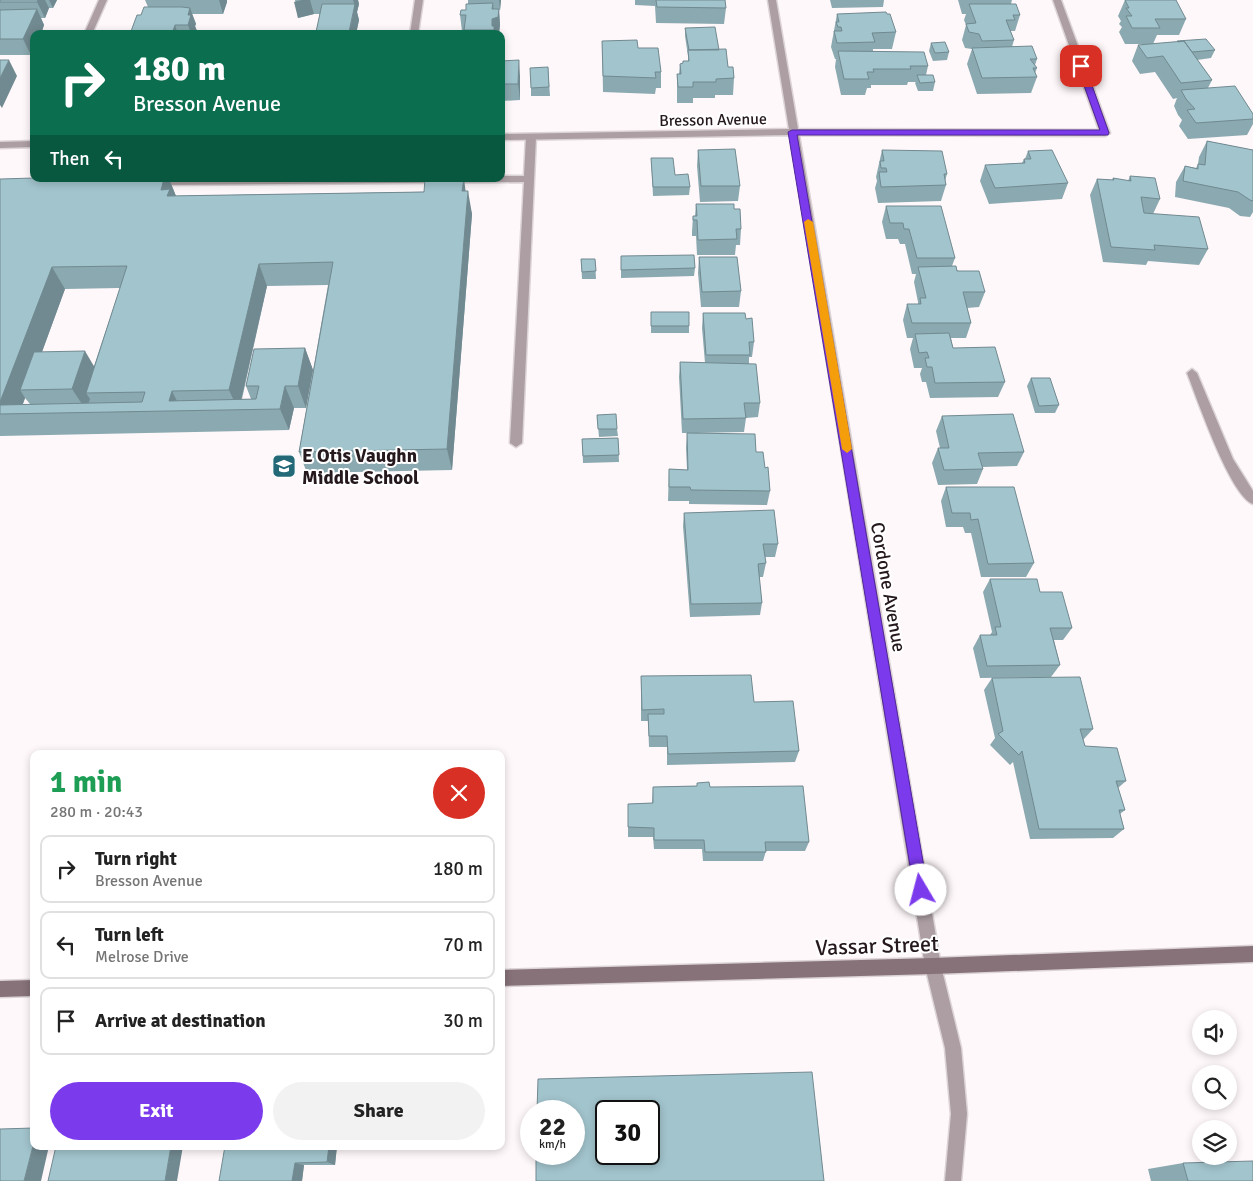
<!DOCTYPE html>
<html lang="en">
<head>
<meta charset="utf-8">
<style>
  :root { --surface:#fff; --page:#f2f2f2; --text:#222; --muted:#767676; --line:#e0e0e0; --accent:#7c3aed }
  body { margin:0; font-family:Signika,sans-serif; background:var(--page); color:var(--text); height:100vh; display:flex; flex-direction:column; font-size:19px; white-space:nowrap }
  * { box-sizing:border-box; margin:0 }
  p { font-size:16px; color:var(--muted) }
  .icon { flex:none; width:28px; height:28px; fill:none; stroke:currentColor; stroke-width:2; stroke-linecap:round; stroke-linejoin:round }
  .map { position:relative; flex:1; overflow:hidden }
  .panel { position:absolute; left:30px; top:750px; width:475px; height:400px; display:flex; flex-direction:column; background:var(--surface); border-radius:10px; box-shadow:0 2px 8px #0003 }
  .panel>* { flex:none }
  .guide { position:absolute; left:30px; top:30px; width:475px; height:152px; border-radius:10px; box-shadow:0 2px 8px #0003; background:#0b6e4f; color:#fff; overflow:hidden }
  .controls { position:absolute; left:1192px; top:1010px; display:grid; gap:10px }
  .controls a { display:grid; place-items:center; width:45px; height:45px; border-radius:50%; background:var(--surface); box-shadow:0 2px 8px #0003; font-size:25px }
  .speed { position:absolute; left:520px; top:1100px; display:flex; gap:10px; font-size:25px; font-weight:700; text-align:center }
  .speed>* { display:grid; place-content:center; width:65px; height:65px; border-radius:50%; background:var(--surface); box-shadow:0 2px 8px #0003; line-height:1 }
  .speed small { font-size:12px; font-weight:400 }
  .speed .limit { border:2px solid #111; border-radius:8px; background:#fff; color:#111 }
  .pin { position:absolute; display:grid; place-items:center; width:42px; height:42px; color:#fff; margin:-21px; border-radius:10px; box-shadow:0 2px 8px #0006 }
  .me { position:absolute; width:55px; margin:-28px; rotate:352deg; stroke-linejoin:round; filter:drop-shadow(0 0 4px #0008) }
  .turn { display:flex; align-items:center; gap:18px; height:105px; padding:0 20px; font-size:22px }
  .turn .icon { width:65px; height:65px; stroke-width:2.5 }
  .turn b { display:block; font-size:35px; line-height:42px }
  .then { display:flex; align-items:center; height:48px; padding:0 20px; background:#0003; gap:10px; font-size:19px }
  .round { display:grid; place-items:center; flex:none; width:52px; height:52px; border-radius:26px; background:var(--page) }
  .summary { display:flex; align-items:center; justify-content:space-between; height:85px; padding:0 20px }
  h1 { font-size:30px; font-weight:700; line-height:38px; color:#1e9e55 }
  .button { display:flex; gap:10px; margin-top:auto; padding:10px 20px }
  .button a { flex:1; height:58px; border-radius:30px; background:var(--accent); color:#fff; font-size:20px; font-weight:700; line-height:58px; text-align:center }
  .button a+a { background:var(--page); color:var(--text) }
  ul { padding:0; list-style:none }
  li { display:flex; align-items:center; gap:15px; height:68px; margin:0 10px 8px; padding:0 10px; border:2px solid var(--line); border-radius:10px }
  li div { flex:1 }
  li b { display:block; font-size:19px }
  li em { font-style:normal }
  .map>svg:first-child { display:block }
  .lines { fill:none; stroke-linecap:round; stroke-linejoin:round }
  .lane-casing { stroke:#dcd4d7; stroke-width:3 }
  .street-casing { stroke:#dcd4d7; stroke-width:3 }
  .secondary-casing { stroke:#dcd4d7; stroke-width:3 }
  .lane { fill:#ac9ea2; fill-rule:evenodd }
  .street { fill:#ac9ea2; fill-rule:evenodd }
  .secondary { fill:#867278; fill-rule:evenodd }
  .wall { fill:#8ba9b0; fill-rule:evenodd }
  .shaded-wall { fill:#718990 }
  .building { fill:#a2c4cd; stroke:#718990; fill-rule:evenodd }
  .route { fill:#7c3aed; stroke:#51269a }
  .slow { fill:#f59e0b }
  .labels { text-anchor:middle; stroke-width:4; stroke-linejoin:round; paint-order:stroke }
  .far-street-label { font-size:16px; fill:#25191d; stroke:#fff }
  .poi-label { font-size:19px; font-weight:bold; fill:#25191d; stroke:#fff; text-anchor:start }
  .street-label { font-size:19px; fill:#25191d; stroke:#fff }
  .near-street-label { font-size:22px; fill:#25191d; stroke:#fff }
</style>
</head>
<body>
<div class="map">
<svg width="1253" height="1181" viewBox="0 0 1253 1181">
  <rect width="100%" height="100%" fill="#fff8fa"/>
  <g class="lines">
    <g class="lane-casing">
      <path id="lane" d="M531,134L536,137L522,443L516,447L510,443L524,182L154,185L149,182L154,179H501V176H524L526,137Z
        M1192,369L1197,373L1233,459L1253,491V504C1230,496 1197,398 1187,373Z"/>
    </g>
    <g class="street-casing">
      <path id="street" d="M99,0H107L92,34H84Z
        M415,0H423L418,34H410Z
        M768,0H776L798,129L1099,130L1053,0H1061L1110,133L1105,136L799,135L941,966L961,1048L967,1114L961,1181H945L951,1114L945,1048L925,966L790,135L501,140V134L789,129Z
        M34,141V147L0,148V142Z"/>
    </g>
    <g class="secondary-casing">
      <path id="secondary" d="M1253,946V962L933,974L501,986V970L933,958Z
        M34,980V996L0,997V981Z"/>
    </g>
    <use href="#lane" class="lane"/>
    <use href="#street" class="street"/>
    <use href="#secondary" class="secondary"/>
  </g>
  <path class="wall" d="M0,0H57L53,8H49L45,18H41L44,25L41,34H34L31,55H0Z
    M145,0H227V2L223,14H192L196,24L195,26L197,31L196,34H130L141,15L148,7Z
    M295,0H358L359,4L357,12L359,20L356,34H316V32L320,14H314L298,18Z
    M468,0H501L500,10H499L500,25L499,33L496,34H464V31H462L460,15L466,10L468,4Z
    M635,0H725L726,8L724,24L656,23L655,6L635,5Z
    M830,0H884L883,7L832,8Z
    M958,0H1012L1011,4L1020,15L1015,31H1011V32L1014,40L1012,47L1037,59L1035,65L1037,68L1035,73L1037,77L1031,93L977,94L967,64L972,49L965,48L962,40L966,25L964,20L966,14H962Z
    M1125,0L1186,19L1179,35H1157L1153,44H1125L1119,32L1122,27L1119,24L1121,21L1118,16Z
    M837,14L896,32L892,49H873V51L928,66L926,75L935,82L933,91H918L915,83L916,82H908L907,85H871V88H867L865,95H841L835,67L836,59H835L831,47Z
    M685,28L719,50L734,78L733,95H715V98H693V103H677V74H679L680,64L683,63L688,61V56L685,36Z
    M602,41L638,48L661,72V88H656L655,94L603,92Z
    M1177,41L1215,50L1211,58L1197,60L1212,80L1208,88L1253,114V124L1247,135L1188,139L1179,126L1182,120L1178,115L1174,106L1177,98L1173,99L1155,72L1140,74L1132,61L1138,45L1177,42Z
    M931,43L949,52L947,60L933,61L929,51Z
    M501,61L520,76V100L501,101Z
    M548,67L550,96H531V88Z
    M1207,141L1253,150V212L1250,217L1240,216L1229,208L1175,197L1176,182L1185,166L1196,168L1198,164L1199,157Z
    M698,150L740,186L738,201L700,202L697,166Z
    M882,150L947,174L945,181L946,185L941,201L878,203L875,188L877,181L876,177Z
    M1028,151L1068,183L1062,199L989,204L980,181L985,165L1022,163L1024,159H1025Z
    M651,158L675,175L690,187L689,195L653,196Z
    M1130,176L1160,199L1153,214L1208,249L1199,265L1148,261L1146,265L1103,262L1090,195L1097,179L1112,180L1113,178L1128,181Z
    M0,179H169L176,196L466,191L472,214L452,470L307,473L299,452L328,285L267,286L242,399H251L246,386L305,348L313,370L306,408H294L289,430L0,436ZM120,288L94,366L42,352L65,289ZM25,398L30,404H23Z
    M696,204L734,209L741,229L740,245H736L735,255H697L696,236H692V232L693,216H695Z
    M886,206L955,258L952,266L985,292L979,307L967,308L971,323L966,338H951L953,348L1005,382L998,397L930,398L926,382H922L920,374L922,368H914L910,349L913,338H907L903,320L907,304H918V302L914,282L916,274H912L905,244H900L898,239H886L882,222Z
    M621,256L695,268L694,276L621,278Z
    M699,257L741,291L739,307H701L698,273Z
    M581,259H595L596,279H582Z
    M651,312L689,326V333H651Z
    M703,313L746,319L754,342L752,357H749V364L760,403L758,417L746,418L744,432L698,433L756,452L765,468L770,491L767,505L689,504V501H668L669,469L687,470L686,448L687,433H682L679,377L680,362L705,363L702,328Z
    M1031,378L1059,405L1055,413H1035L1027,386Z
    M597,415L617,429L618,436L599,437Z
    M942,416L1024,452L1017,466L982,467L983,469L977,484L938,485L932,463L938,448H940L936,431Z
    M618,438L619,462L583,463L582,439Z
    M946,487L1034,563L1026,577H981L971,533H965L963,527H946L941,501Z
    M684,513L778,544L775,557H765L766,563L763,577H759L762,603L760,615L690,617L683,526Z
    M990,579L1040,592L1072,628L1063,640H1054L1060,665L1051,677L980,678L973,648L980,635H990L992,632L983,592Z
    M641,676L754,702L799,751L795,762L667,765V747H649L648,721H641Z
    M992,678L1093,729L1083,740L1085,746L1126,781L1118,788L1125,810L1120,814L1124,829L1113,838L1030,839L1013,762L1010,765L990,745L995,738L984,690Z
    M697,783L710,787L809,842L805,851H766L763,861H703L702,849H654L653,837H628V804L652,803L653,787L697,786Z
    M337,1146L335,1165H304L302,1181H219Z
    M1183,1163L1253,1181H1151L1148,1169Z"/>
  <path class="shaded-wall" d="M38,0H45L49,8L45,18L37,2Z
    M49,0H57L53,8Z
    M219,0H227V2L223,14Z
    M302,0H310L314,14L298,18L294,2Z
    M353,0H358L359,4L357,12L359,20L356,34H350L349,32L355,6Z
    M499,0H501L500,10Z
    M493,3L494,18L499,9L500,25L499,33L496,34H494V30L492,26Z
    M190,8L196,24L195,26L197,31L196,34H191L188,25V15Z
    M37,9L44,25L41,34H34V49L31,55L23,39Z
    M175,25L178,34H172Z
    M9,60L17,76L2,108L0,105V78Z
    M519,60L520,76V100L518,84Z
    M164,179H169L176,196L171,213L161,190Z
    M464,179L467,202L462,191Z
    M468,191L472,214L452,470L447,449Z
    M259,264L267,286L239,409L238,410L229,390Z
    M52,267L65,289L28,390H20L25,398L19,414L0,406V402Z
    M305,348L313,370L306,408L298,386Z
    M85,351L98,373L86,393L90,399L86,410L72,389Z
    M285,386L294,408L289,430L280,409Z
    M172,391L182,411L169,401Z
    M34,1142V1146H49L41,1181H24Z
    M171,1146H183L177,1181H165Z
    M329,1146H337L335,1165L327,1162Z
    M295,1163L304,1165L302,1181H292Z"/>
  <path class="building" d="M0,0H38L37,2H0Z
    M656,0H725L726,8L657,7Z
    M1125,0H1176L1186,19H1155L1160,28H1132L1126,16H1132L1126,8H1129Z
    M493,3L492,9H499L498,17L492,19V26H494V30H464L466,15H460L461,10H466V4Z
    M322,4H355L349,32H316Z
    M969,4H1016L1020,15H1013L1015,20H1006L1014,40L982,41L979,34L969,32L966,24L976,23Z
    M144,7H182L190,8L188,15H191L188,25H175L172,34H130L137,15H141Z
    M37,9L23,39H0V10Z
    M886,12L887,14H890L896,32L872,33L875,42L837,43L834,31H842L841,27H838L836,22H839L837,14Z
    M715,27L719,50H689L685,28Z
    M272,32H285V34H272Z
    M1206,39L1215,50L1192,52L1184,41L1178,42L1177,41Z
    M637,40L638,48H658L661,72H655L656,78L603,76L602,41Z
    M1184,41L1212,80L1181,83L1163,56L1147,58L1138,45Z
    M945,42L949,52L935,53L931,43Z
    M1032,46L1037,59H1030L1037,68H1033L1037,77L982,78L972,48Z
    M726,49L728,67H733L734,78L716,79V82H693V87H678L677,74H681L680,64L683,63V61H689L688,50Z
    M838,51L924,52L928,66H910L911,69H873L874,72H867L869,79H844Z
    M0,60H9L0,78Z
    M519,60L518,84H501V61Z
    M548,67L549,87L531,88L530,68Z
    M917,75H933L935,82L920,83Z
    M1235,86L1253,114V119L1196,123L1187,110L1195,109L1186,99L1181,90Z
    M1207,141L1253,150V201L1250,200L1238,192L1183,181L1185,166L1198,169V164L1205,165Z
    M735,149L740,186H701L698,150Z
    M882,150L942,151L947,174H944L946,185L881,187L879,172H887L886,168H881L880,161H884Z
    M1052,150L1068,183L995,188L985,165L1025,163L1024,159H1031L1028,151Z
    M651,158H673L675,175L688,174L690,187H653Z
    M1130,176L1155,178L1160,199L1141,197L1144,213L1199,217L1208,249L1154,245L1155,250L1111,247L1097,179L1114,180L1113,178L1131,181Z
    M34,178L164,179L161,190L170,189L167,196L424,192L425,179H464L462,191H468L447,449L299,452L333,262L259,264L229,390L172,391L169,401L256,399L259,386H246L254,349L305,348L298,386H285L280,409L0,414V405L142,402L145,392L86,393L127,266L52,267L0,402V179Z
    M696,204H734V209H740L741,229H736L737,239L698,240L697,220H693V216H697Z
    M886,206H941L955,258H917L909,229H904L903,223H890Z
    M694,255L695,268L621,270V256Z
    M699,257H737L741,291L702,292Z
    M581,259H595L596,271L582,272Z
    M956,266L957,271H979L985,292H963L971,323H912L907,304H921L920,298H926L918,267Z
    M651,312H689V326H651Z
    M703,313H745L746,319L752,318L754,342H749L750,355H706Z
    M949,333L953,348L995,347L1005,382L935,383L932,367H927L925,358H929L927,352L919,353L915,334Z
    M85,351L72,389L20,390L34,352Z
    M680,362L756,364L760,403H744L746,418L683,419Z
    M1031,378H1050L1059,405L1039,406Z
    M616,414L617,429H598L597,415Z
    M1013,414L1024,452L978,453L983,469L944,470L938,448H949L942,416Z
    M687,433L755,434L756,452H763L765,468L768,467L770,491L691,490L690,487H669V469L688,470Z
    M618,438L619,455L583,456L582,439Z
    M946,487H1014L1034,563L988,564L978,519L971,520L970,513H952Z
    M774,510L778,544H763L766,563L758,564L762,603L691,604L684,513Z
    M990,579H1037L1040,592H1062L1072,628H1050L1060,665L987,666L980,635H997L995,627H1001Z
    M751,675L754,702L793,701L799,751L668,754L667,736H649L648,714H664V709L642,710L641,676Z
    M1080,677L1093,729H1080L1085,746L1117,748L1126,781H1116L1125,810H1119L1124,829H1039L1022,751L1019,755L998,734L1003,731L992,678Z
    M709,782L710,787L803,786L809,842H765L766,852H705L704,840H654V828L628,827V804L653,803V787L697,786V783Z
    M812,1072L824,1181H536V1154H574V1111H537L538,1079ZM606,1111H649V1154H606Z
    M34,1128V1142L24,1181H0V1129Z
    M56,1146H171L165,1181H48Z
    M225,1146H329L327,1162L295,1163L292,1181H219Z
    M1253,1161V1181H1188L1183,1163Z"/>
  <path class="route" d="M1081,64L1085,66L1109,133L1108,135H797L928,890L926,895L921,897L916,895L914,890L788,132L792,130H1100L1077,66Z"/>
  <path class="slow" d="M808,219L813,222L852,449L847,453L842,449L804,222Z"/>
  <defs>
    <g id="school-square" transform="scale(1.25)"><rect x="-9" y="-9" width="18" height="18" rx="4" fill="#236978" stroke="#fff"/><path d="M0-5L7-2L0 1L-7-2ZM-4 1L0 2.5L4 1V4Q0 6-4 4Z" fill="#fff"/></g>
  </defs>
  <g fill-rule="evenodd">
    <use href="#school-square" x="284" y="466"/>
  </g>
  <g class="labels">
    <g class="far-street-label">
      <text transform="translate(713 119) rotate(-1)" y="6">Bresson Avenue</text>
    </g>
    <g class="poi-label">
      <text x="302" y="462">E Otis Vaughn<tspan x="302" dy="22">Middle School</tspan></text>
    </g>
    <g class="street-label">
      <text transform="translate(889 587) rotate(80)" y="7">Cordone Avenue</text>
    </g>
    <g class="near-street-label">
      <text transform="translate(877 945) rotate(-2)" y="8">Vassar Street</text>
    </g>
  </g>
</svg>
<div class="controls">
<a><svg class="icon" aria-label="sound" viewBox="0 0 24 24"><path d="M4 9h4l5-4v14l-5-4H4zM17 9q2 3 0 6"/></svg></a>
<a><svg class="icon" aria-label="search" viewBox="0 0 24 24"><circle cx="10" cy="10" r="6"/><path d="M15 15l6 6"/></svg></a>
<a><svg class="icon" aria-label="layers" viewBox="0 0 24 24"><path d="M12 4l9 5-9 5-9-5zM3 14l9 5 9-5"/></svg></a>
</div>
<div class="speed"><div>22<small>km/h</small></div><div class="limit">30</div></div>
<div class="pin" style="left:1081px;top:66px;background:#d93025"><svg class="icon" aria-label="arrive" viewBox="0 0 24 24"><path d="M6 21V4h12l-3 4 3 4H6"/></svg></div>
<svg class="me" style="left:921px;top:890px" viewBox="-20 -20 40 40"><circle r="19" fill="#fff"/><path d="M0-13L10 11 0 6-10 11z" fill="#7c3aed"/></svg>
<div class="guide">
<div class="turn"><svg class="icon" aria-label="right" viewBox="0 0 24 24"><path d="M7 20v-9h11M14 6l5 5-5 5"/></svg><div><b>180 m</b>Bresson Avenue</div></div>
<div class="then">Then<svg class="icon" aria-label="left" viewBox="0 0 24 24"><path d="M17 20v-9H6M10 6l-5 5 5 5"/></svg></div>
</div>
<section class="panel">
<div class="summary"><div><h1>1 min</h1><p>280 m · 20:43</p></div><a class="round" style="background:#d93025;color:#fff"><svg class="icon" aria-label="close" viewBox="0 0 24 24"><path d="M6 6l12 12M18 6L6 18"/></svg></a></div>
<ul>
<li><svg class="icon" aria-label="right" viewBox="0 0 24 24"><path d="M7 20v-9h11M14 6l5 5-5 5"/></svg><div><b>Turn right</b><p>Bresson Avenue</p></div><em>180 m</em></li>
<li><svg class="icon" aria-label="left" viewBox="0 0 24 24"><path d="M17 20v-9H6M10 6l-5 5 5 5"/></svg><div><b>Turn left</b><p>Melrose Drive</p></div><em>70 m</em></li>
<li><svg class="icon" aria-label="arrive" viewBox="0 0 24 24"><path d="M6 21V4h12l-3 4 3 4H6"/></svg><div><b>Arrive at destination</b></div><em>30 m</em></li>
</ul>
<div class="button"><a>Exit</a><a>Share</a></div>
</section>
</div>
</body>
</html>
